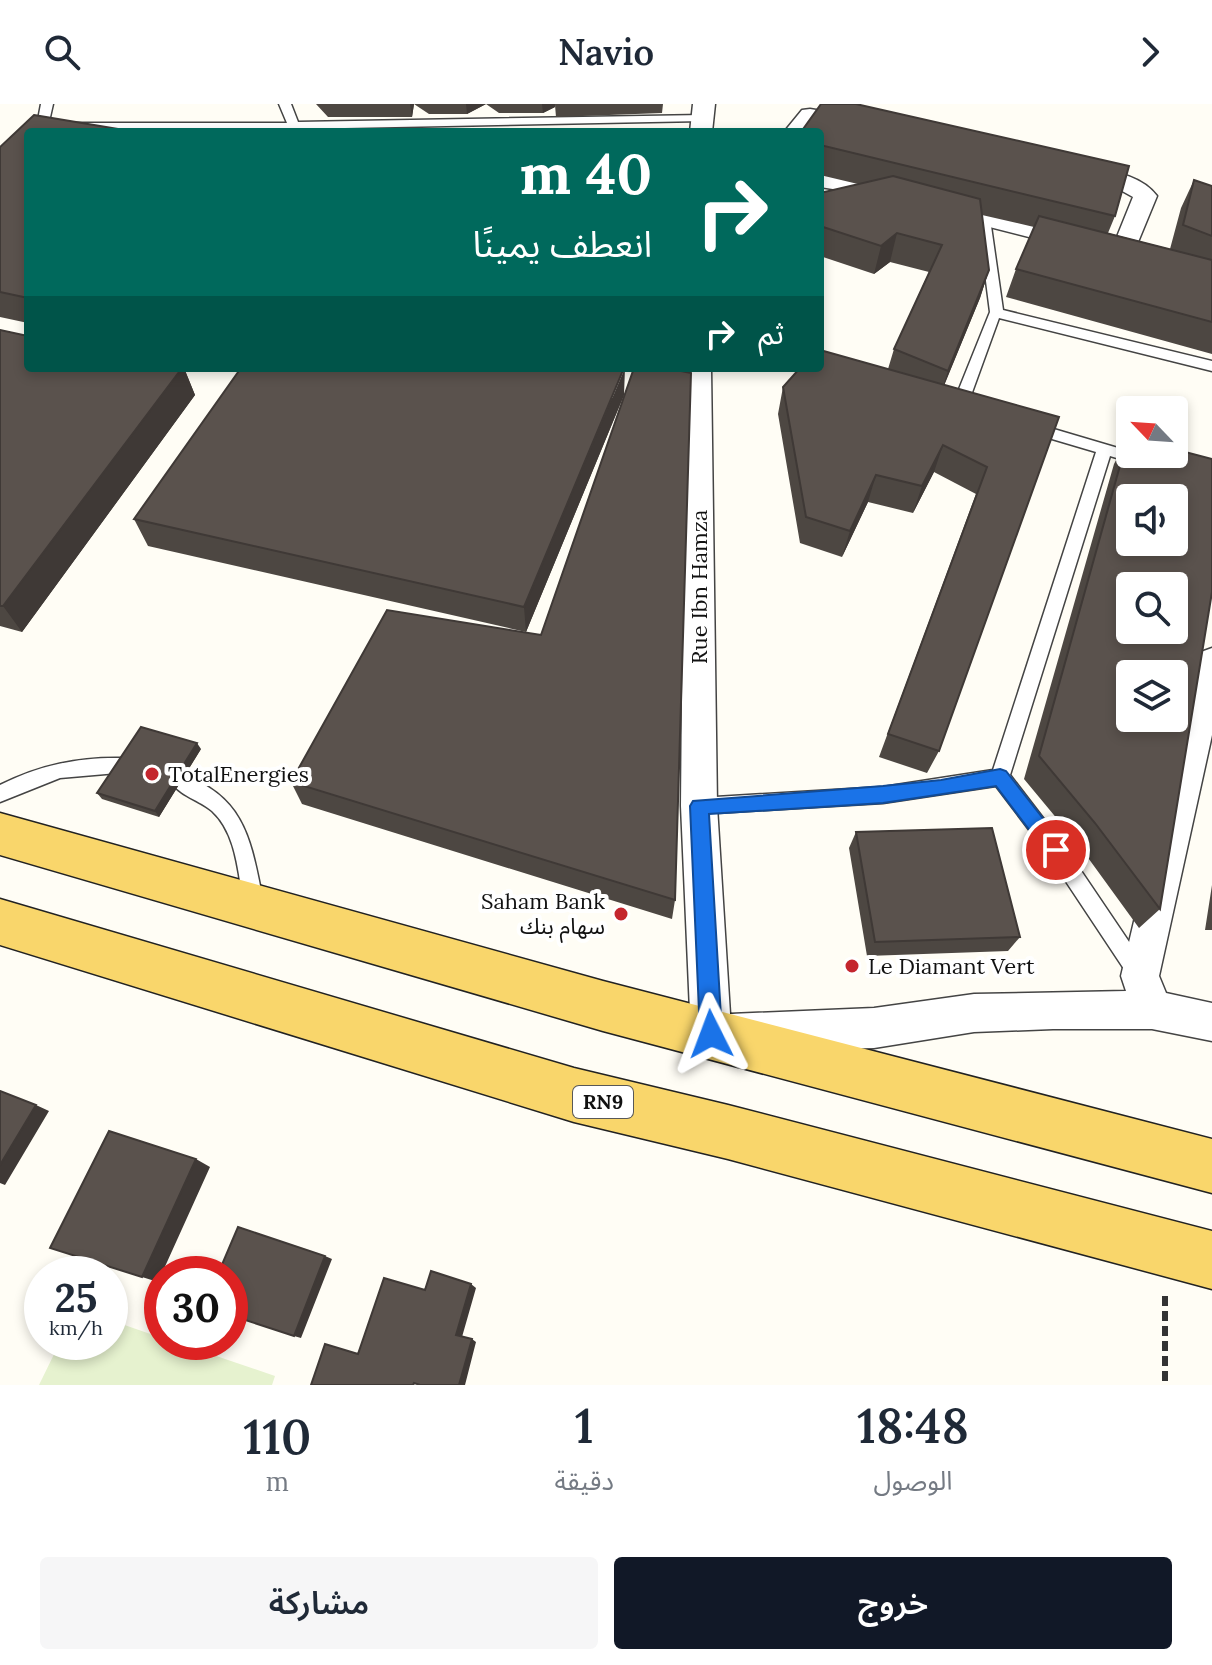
<!DOCTYPE html>
<html lang="ar">
<head>
<meta charset="utf-8">
<style>
  :root { --surface:#fff; --page:#f6f6f7; --text:#1f2937; --muted:#747a83; --accent:#111827 }
  body { margin:0; font-family:Lora,"Noto Sans Arabic",serif; background:var(--page); color:var(--text); direction:rtl; height:100vh; display:flex; flex-direction:column; font-size:30px; white-space:nowrap }
  * { box-sizing:border-box; margin:0 }
  p { font-size:26px; color:var(--muted) }
  .icon { flex:none; width:44px; height:44px; fill:none; stroke:currentColor; stroke-width:2; stroke-linecap:round; stroke-linejoin:round }
  .map { position:relative; height:1281px; overflow:hidden; direction:ltr }
  .panel { display:flex; flex-direction:column; background:var(--surface); flex:1 }
  .panel>* { flex:none }
  .banner { position:absolute; left:24px; top:24px; width:800px; height:244px; border-radius:8px; box-shadow:0 4px 12px #0003; direction:rtl; background:#00695c; color:#fff; overflow:hidden }
  .needle { width:52px; rotate:295deg }
  .fabs { position:absolute; left:1116px; top:292px; display:grid; gap:16px }
  .fabs a { display:grid; place-items:center; width:72px; height:72px; border-radius:8px; background:var(--surface); box-shadow:0 4px 12px #0003; font-size:40px }
  .speed { position:absolute; left:24px; top:1152px; display:flex; gap:16px; font-size:40px; font-weight:700; text-align:center }
  .speed>* { display:grid; place-content:center; width:104px; height:104px; border-radius:50%; background:var(--surface); box-shadow:0 4px 12px #0003; line-height:1 }
  .speed small { font-size:20px; font-weight:400 }
  .speed .limit { border:12px solid #d22; background:#fff; color:#111 }
  .pin { position:absolute; display:grid; place-items:center; width:68px; height:68px; color:#fff; margin:-34px; border:4px solid #fff; border-radius:50%; box-shadow:0 2px 8px #0007 }
  .me { position:absolute; width:88px; margin:-44px; rotate:357deg; stroke-linejoin:round; filter:drop-shadow(0 0 6px #0008) }
  .turn { display:flex; align-items:center; gap:28px; height:168px; padding:0 40px; font-size:36px }
  .turn .icon { width:104px; height:104px; stroke-width:2.5 }
  .turn b { display:block; font-size:56px; line-height:68px }
  .then { display:flex; align-items:center; height:76px; padding:0 40px; background:#0003; gap:16px; font-size:30px }
  .eta { display:flex; justify-content:space-evenly; align-items:center; height:136px; text-align:center }
  .eta b { font-size:48px; font-weight:600; line-height:56px }
  .primary-button { display:flex; gap:16px; margin-top:auto; padding:16px 40px }
  .primary-button a { flex:1; height:92px; border-radius:8px; background:var(--accent); color:#fff; font-size:32px; font-weight:600; line-height:92px; text-align:center }
  .primary-button a+a { background:var(--page); color:var(--text) }
  header { display:flex; justify-content:space-between; align-items:center; height:104px; padding:0 40px; background:var(--surface); font-size:36px; font-weight:600 }
  .map>svg:first-child { display:block }
  .pitch { fill:#e6f2cf }
  .lines { fill:none; stroke-linecap:round; stroke-linejoin:round }
  .lane-casing { stroke:#444; stroke-width:3 }
  .street-casing { stroke:#444; stroke-width:3 }
  .primary-casing { stroke:#222; stroke-width:3 }
  .path { stroke:#333; stroke-width:6; stroke-dasharray:10 5; stroke-linecap:butt }
  .lane { fill:#fff; fill-rule:evenodd }
  .street { fill:#fff; fill-rule:evenodd }
  .primary { fill:#f9d66b; fill-rule:evenodd }
  .wall { fill:#4d4742 }
  .shaded-wall { fill:#3f3936 }
  .building { fill:#5a524d; stroke:#3f3936; stroke-width:2; fill-rule:evenodd }
  .route { fill:#1a73e8; stroke:#114b97; stroke-width:2 }
  .poi-dot { fill:#c4262e; stroke:#fff; stroke-width:3 }
  .labels { text-anchor:middle; stroke-width:8; stroke-linejoin:round; paint-order:stroke }
  .shield { fill:#fff; stroke:#585858; stroke-width:2 }
  .shield-label { font-size:20px; font-weight:bold; fill:#111 }
  .street-label { font-size:22px; fill:#111; stroke:#fff }
  .poi-label { font-size:22px; fill:#111; stroke:#fff; text-anchor:start }
</style>
</head>
<body>
<header><svg class="icon" aria-label="forward" viewBox="0 0 24 24"><path d="M9 5l7 7-7 7"/></svg>Navio<svg class="icon" aria-label="search" viewBox="0 0 24 24"><circle cx="10" cy="10" r="6"/><path d="M15 15l6 6"/></svg></header>
<div class="map">
<svg width="1212" height="1281" viewBox="0 0 1212 1281">
  <rect width="100%" height="100%" fill="#fffdf5"/>
  <path class="pitch" d="M110,1216L162,1234V1238H175L275,1272L272,1281H39L60,1238H110Z"/>
  <g class="lines">
    <g class="lane-casing">
      <path id="lane" d="M41,0H53L48,22L41,28H28L37,21Z
        M279,0H291L298,18L703,11L709,14L703,17L294,25H74L68,22L74,19H287Z
        M984,111L990,115L1003,206L1212,257V267L999,214L970,294L979,303L977,306H967L955,295L990,208L978,115Z
        M1030,318L1145,352L1147,356L1140,361L1110,352L1010,671L1063,740L1146,863L1149,870L1146,877L1139,880L1132,877L1049,752L996,682L883,699L699,710L692,708L690,702L692,696L699,694L883,683L993,666L1096,348L1025,327L1023,323Z
        M123,654L129,656L132,662L129,668L60,674L0,698V681C40,661 78,653 123,654Z
        M181,670C248,694 251,740 264,801L261,807L254,810L247,807L244,801C238,770 237,730 212,707C201,697 178,691 172,678L174,672Z"/>
    </g>
    <g class="street-casing">
      <path id="street" d="M693,0H715L712,28H690Z
        M810,5L859,13L870,19L859,25L815,18L807,28H784L802,6Z
        M1078,61C1105,67 1139,68 1157,92L1131,155H1113L1110,150L1133,93L1115,83L1070,73L1067,68L1070,63Z
        M820,69L853,74L1084,133L1088,138L1084,143L1076,145L852,88L820,83Z
        M685,264H711L717,702L730,910L874,904L974,890L1126,887L1121,872L1196,557L1201,548L1212,544V631L1159,872L1166,889L1212,899V937L1152,925H1053L974,928L874,944L711,950L697,944L691,930L681,702Z"/>
    </g>
    <g class="primary-casing">
      <path id="primary" d="M0,709L603,877L1212,1035V1089L603,927L0,751Z
        M0,795L574,964L728,1001L1212,1127V1185L728,1055L574,1018L0,841Z"/>
    </g>
    <path class="path" d="M1165,1192V1281"/>
    <use href="#lane" class="lane"/>
    <use href="#street" class="street"/>
    <use href="#primary" class="primary"/>
  </g>
  <path class="wall" d="M316,0H663L662,9L556,13L555,1V3L543,9H499L486,0L467,10H429L414,0L412,13H328Z
    M28,28V219L0,213V43Z
    M820,28L1115,112L1108,129L1170,145L1181,104L1194,76L1212,82V250L1006,193L1016,165L1034,123L982,111L989,166L980,194L944,281L1059,313L939,647L927,669L879,653L976,390L934,368L913,409L868,398L842,453L800,439L778,310L783,283L888,265L894,245L929,168L890,158L874,170L820,152V89L858,80L820,71Z
    M0,226L28,264H184L195,291L22,528L0,522Z
    M624,291L526,528L148,442L134,415Z
    M1128,333L1160,805L1139,824L1078,740L1024,675L1114,360Z
    M201,645L159,713L102,695L97,689Z
    M291,678L675,796L672,815L302,700Z
    M856,728L1020,833L1008,847L867,852L849,744Z
    M1212,781V826H1205Z"/>
  <path class="shaded-wall" d="M410,0H414L412,13Z
    M466,0H486L467,10Z
    M542,0H555V3L543,9Z
    M897,129L890,158L874,170L881,142Z
    M989,166L980,194L939,294L948,267Z
    M182,264H184L195,291L22,528L3,502Z
    M625,264L624,291L526,528L524,503Z
    M943,341L934,368L913,409L922,382Z
    M876,371L868,398L842,453L850,427Z
    M197,639L201,645L159,713L155,707Z
    M36,1001L49,1007L5,1081L0,1079V1061Z
    M196,1055L210,1063L158,1178L142,1173Z
    M325,1152L332,1155L301,1234L294,1232Z
    M471,1180L476,1184L462,1233L456,1231Z
    M472,1235L476,1238L465,1281H459Z"/>
  <path class="building" d="M821,0H856L1129,62L1115,112L820,41V28H801Z
    M34,11L136,28H28V194L0,188V43Z
    M893,72L980,95L989,166L948,267L894,245L942,141L897,129L881,142L820,122V89Z
    M1194,76L1212,82V132L1183,121Z
    M1039,112L1212,156V218L1016,165Z
    M0,226L28,232V264H182L3,502H0Z
    M820,246L1059,313L939,647L888,630L987,363L943,341L922,382L876,371L850,427L806,413L783,283L800,264H820Z
    M241,264H624L524,503L134,415Z
    M634,264H666L691,269L675,796L291,678L387,506L541,531Z
    M1128,333L1130,334V350H1174V345L1212,355V488L1160,805L1095,719L1039,652ZM1130,394H1174V438H1130ZM1130,482H1174V526H1130ZM1130,570H1174V614H1130Z
    M141,623L197,639L155,707L97,689Z
    M992,724L1020,833L875,838L856,728Z
    M0,987L36,1001L0,1061Z
    M109,1027L196,1055L142,1173L50,1144Z
    M238,1123L325,1152L294,1232L230,1211V1170H218Z
    M431,1167L471,1180L456,1231L472,1235L459,1281H420L414,1279L413,1281H311L325,1240L358,1250L384,1174L425,1186Z"/>
  <path class="route" d="M1000,665L1006,667L1063,740L1066,746L1063,752L1056,755L1049,752L996,682L883,699L709,710L722,930L719,938L711,941L703,938L700,930L690,702L693,697L883,682L941,676Z"/>
  <g class="poi-dot">
    <circle cx="152" cy="670" r="8"/>
    <circle cx="621" cy="810" r="8"/>
    <circle cx="852" cy="862" r="8"/>
  </g>
  <g class="labels">
    <rect class="shield" x="573" y="982" width="60" height="32" rx="6"/>
    <g class="shield-label">
      <text x="603" y="1005">RN9</text>
    </g>
    <g class="street-label">
      <text transform="translate(699 483) rotate(-90)" y="8">Rue Ibn Hamza</text>
    </g>
    <g class="poi-label">
      <text x="168" y="678">TotalEnergies</text>
      <text x="605" y="805" text-anchor="end">Saham Bank<tspan x="605" dy="25">سهام بنك</tspan></text>
      <text x="868" y="870">Le Diamant Vert</text>
    </g>
  </g>
</svg>
<div class="fabs">
<a><svg class="needle" viewBox="-14 -14 28 28"><path d="M0-13l5 13h-10z" fill="#e53935"/><path d="M0 13l5-13h-10z" fill="#747a83"/></svg></a>
<a><svg class="icon" aria-label="sound" viewBox="0 0 24 24"><path d="M4 9h4l5-4v14l-5-4H4zM17 9q2 3 0 6"/></svg></a>
<a><svg class="icon" aria-label="search" viewBox="0 0 24 24"><circle cx="10" cy="10" r="6"/><path d="M15 15l6 6"/></svg></a>
<a><svg class="icon" aria-label="layers" viewBox="0 0 24 24"><path d="M12 4l9 5-9 5-9-5zM3 14l9 5 9-5"/></svg></a>
</div>
<div class="speed"><div>25<small>km/h</small></div><div class="limit">30</div></div>
<div class="pin" style="left:1056px;top:746px;background:#d93025"><svg class="icon" aria-label="arrive" viewBox="0 0 24 24"><path d="M6 21V4h12l-3 4 3 4H6"/></svg></div>
<svg class="me" style="left:711px;top:930px" viewBox="-20 -20 40 40"><path d="M0-17L14 15 0 8-14 15z" fill="#1a73e8" stroke="#fff" stroke-width="4"/></svg>
<div class="banner">
<div class="turn"><svg class="icon" aria-label="right" viewBox="0 0 24 24"><path d="M7 20v-9h11M14 6l5 5-5 5"/></svg><div><b>40 m</b>انعطف يمينًا</div></div>
<div class="then">ثم<svg class="icon" aria-label="right" viewBox="0 0 24 24"><path d="M7 20v-9h11M14 6l5 5-5 5"/></svg></div>
</div>
</div>
<section class="panel">
<div class="eta">
<div><b>18:48</b><p>الوصول</p></div>
<div><b>1</b><p>دقيقة</p></div>
<div><b>110</b><p>m</p></div>
</div>
<div class="primary-button"><a>خروج</a><a>مشاركة</a></div>
</section>
</body>
</html>
